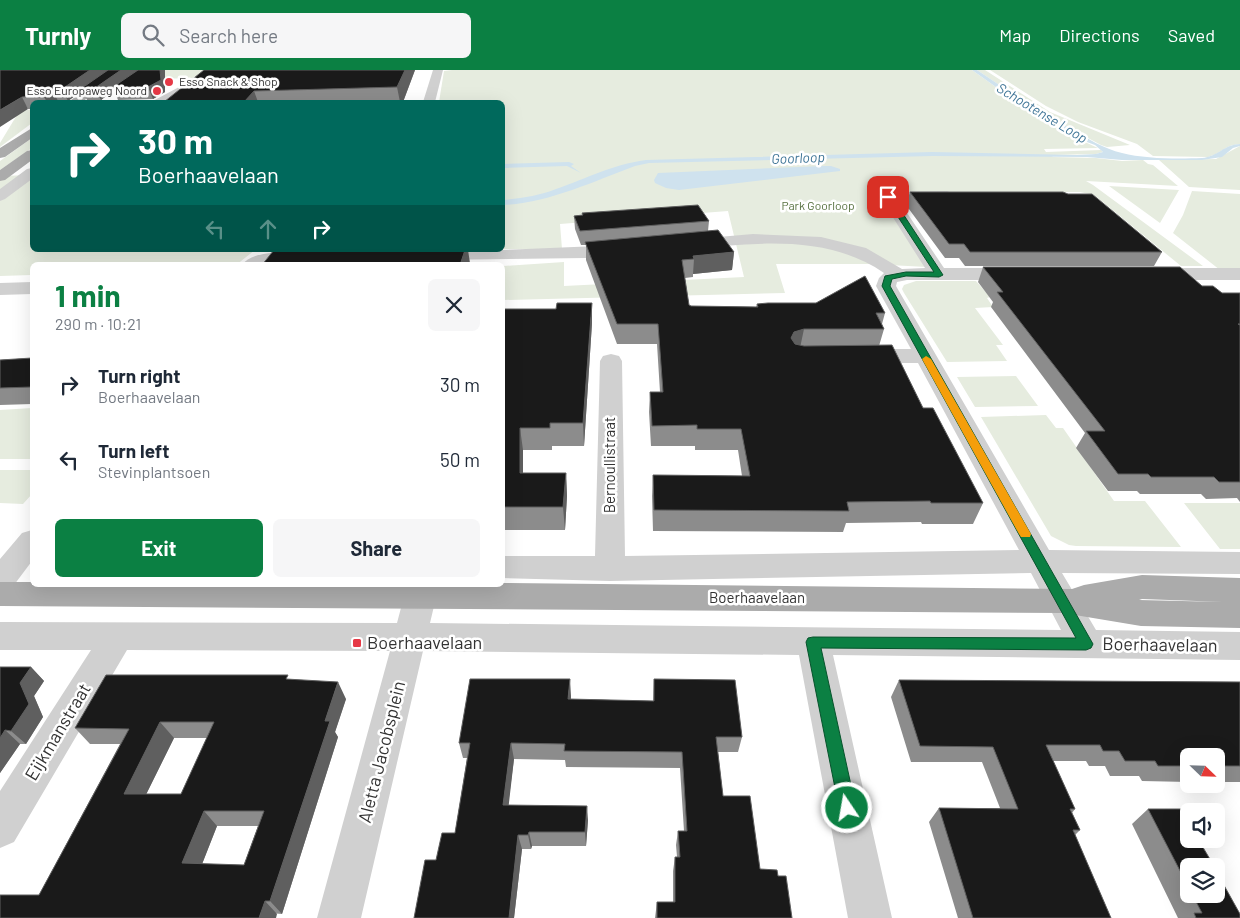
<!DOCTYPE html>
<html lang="en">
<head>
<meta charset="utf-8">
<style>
  :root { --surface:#fff; --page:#f6f6f7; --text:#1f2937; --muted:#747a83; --accent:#0b8043 }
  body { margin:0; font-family:Barlow,sans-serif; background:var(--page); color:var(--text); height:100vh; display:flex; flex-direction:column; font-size:19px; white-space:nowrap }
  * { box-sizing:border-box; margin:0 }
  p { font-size:16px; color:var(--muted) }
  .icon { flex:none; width:28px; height:28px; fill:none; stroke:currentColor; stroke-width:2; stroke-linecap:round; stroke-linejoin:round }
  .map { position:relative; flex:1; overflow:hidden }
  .panel { position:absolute; left:30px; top:192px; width:475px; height:325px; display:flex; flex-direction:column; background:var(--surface); border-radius:8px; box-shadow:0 5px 20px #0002 }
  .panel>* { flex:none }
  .top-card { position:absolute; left:30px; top:30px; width:475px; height:152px; border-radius:8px; box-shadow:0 5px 20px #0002; background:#00695c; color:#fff; overflow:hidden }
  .needle { width:32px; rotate:113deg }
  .buttons { position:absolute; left:1180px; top:678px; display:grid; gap:10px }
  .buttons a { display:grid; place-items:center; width:45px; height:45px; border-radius:8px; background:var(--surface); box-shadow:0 5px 20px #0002; font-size:25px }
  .pin { position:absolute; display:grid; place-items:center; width:42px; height:42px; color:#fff; margin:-21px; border-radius:10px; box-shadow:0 2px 8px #0006 }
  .me { position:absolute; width:55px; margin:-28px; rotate:348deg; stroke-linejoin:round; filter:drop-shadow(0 0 4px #0008) }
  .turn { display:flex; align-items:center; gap:18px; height:105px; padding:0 25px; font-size:22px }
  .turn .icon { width:65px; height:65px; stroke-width:2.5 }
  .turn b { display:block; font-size:35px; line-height:42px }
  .lanes { display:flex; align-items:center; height:48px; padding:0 25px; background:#0003; justify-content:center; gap:25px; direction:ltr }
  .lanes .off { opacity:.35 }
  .round { display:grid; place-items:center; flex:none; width:52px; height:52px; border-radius:8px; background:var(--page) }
  .overview { display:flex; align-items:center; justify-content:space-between; height:85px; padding:0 25px }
  h1 { font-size:30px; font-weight:700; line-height:38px; color:var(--accent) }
  .button { display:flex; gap:10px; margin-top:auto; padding:10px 25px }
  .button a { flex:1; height:58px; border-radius:8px; background:var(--accent); color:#fff; font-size:20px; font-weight:700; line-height:58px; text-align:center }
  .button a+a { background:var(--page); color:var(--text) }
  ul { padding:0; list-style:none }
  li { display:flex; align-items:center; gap:15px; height:75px; padding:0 25px }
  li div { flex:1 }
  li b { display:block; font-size:19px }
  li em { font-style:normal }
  header { display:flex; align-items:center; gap:30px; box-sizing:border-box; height:70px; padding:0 25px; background:var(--accent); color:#fff }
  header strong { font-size:24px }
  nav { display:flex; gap:28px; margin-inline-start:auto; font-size:18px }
  .search { width:350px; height:45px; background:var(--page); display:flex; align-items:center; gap:12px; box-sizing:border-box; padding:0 18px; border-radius:8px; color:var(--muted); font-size:19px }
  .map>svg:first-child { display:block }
  .green { fill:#e6ecdf }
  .water { fill:#cfe2ee }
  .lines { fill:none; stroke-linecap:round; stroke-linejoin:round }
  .minor { fill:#d0d0d0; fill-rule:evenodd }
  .major { fill:#ababab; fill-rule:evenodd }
  .wall { fill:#8c8c8c; fill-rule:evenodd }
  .shaded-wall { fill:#5f5f5f }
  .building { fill:#1a1a1a; stroke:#5f5f5f; fill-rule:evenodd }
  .route { fill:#0b8043; stroke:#07532c }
  .slow { fill:#f59e0b }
  .poi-dot { fill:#e63946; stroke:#fff; stroke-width:2 }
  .labels { text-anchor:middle; stroke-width:5; stroke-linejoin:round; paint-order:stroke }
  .far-poi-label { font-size:12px; fill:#333; stroke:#fff; text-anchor:start }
  .far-park-label { font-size:12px; fill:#56703f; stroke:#fff }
  .far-water-label { font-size:14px; font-style:italic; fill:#3f7597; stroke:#fff }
  .street-label { font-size:15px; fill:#333; stroke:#fff }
  .near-poi-label { font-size:18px; fill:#333; stroke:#fff; text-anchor:start }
  .near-street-label { font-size:18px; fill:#333; stroke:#fff }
</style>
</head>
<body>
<header>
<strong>Turnly</strong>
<div class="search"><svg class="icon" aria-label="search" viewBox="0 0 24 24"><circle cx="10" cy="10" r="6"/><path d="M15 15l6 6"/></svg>Search here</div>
<nav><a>Map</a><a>Directions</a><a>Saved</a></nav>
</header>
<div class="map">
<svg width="1240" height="848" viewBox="0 0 1240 848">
  <rect width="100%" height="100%" fill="#fff"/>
  <path class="green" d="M163,0H213L198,8L151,9Z
    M452,0H972L1028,40L1058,55L1076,68L1098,78L1044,79L1046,82L1101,80L1103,82L1096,84L1051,85L1053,87L1096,88L1122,91L1143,90L1148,94L1153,95L1178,116L1086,111L1093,115L1203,196H1181L1094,125L1080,122H886L881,126L927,197L870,194H776L785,223L503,230V196L564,192V216L744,207L728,141L560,154L562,179H503L502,32H439L444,1Z
    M977,0H985L1050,42L1130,75L1107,77L1101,75L1036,40Z
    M990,0H1240V74C1227,74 1220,84 1208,87L1153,86L1137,74L1078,52L1046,36Z
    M20,40H32V53L0,77V73Z
    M32,68V78L0,100V91Z
    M1240,76V120L1189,117L1159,90L1216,89Z
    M32,105V180H255L236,195H32V205L0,206V106Z
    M1109,116L1179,120L1160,153Z
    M1192,121L1240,124V200H1220L1173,163L1183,145Z
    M916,211H976L990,227L987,228L993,237L975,238L1003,275H996L1007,291L947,292L904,223L902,219L904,215Z
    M1016,306L1038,336L975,337L957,307Z
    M32,338V389H0V340Z
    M1046,345L1056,358H1063L1114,431H1145L1181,477L1076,476L1069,475L1051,466L981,347Z
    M0,400H32V424L23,434L0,433Z
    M1184,433H1240V479H1220Z"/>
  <path class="water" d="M972,0H977C1008,21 1038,41 1071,59C1087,68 1104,79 1122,83C1145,89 1178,89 1202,88C1217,87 1225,74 1240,74V76L1233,78L1222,87L1202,90H1122L1087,87L932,86L649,93L635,96C592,112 548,133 503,135V130C521,128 539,126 556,119C588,108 611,95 646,90L932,82L1077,85L1096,84L1103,82L1095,75L1076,68L1058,55L1028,40Z
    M569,92L574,94L571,96L581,103L567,96L503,98V94Z
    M823,96H831L840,99V101L679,120L666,118L655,113L654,110L658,103Z"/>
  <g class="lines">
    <path class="minor" d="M211,0H224L165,32H151Z
      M433,0H443L435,32H423Z
      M32,98V109L5,129L0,131V119L27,99Z
      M947,121L952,123L955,126L952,129L899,131L944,198H1019L1026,200L1028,204L1026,208L1019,210H907L897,212L896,216L1049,480L1240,482V504L1062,503L1096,560L1240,562V590L833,585L892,848H848L799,585L423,581L361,848H317L390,581L127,580L14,772L0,778V721L91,580H0V552L397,553L407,515H439L430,553L1061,560L1031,503L610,511L502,508V486H595L600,291L603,286L611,284L619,286L622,291L625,486L1019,480L918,293H859L851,291L848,286L851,281L859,279H911L876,216L879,208L884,203C828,164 755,173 690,179L684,178L681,174L684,170L753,164L821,167L866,178L902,199L925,198L880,127L883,124L888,122Z
      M622,175L628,176L631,180L628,184L586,188L432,190L426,189L423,185L426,181L431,180H502Z
      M304,182L310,183L313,187L310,191L267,195H242C252,180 287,182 304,182Z
      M1152,198H1240V210H1152L1145,208L1143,204L1145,200Z
      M32,212V224L0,225V213Z
      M32,460V491L11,519L0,523V489L22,463Z"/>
    <path class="major" d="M114,0H126L82,32H69L71,30Z
      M32,58V68L5,87L0,88V78Z
      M32,80V90L5,110L0,111V100L27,81Z
      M1142,505L1240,508V558L1141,556L1063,543L0,536V512H32V515H502V513L1072,519L1084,515ZM1142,529L1224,532L1139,530Z"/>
  </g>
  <path class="wall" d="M0,0H165V22L153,29L118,30L114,20L101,30H87L83,20L68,31H58L57,32H32V39H28Z
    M415,0L403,32H164Z
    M910,122L1162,182L1154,196H965L959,188H945L906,135Z
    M582,143L709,151L708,161L734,182L732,200L693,204V207L685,208L689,235L691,236L756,237L757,234L885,243L882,254L884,259L879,276L923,338L983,433L973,454H922L921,452L846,453L843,462L653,461L652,426L653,405L742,406L738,380H695V376H651L649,342L650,322H660L657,274H617L586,190V175H581L575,159L574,146L582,145Z
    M983,197L1202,216L1222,223H1240V432L1237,428L1206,429L1201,424H1140L1137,421H1108L1076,378L1085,363L991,237L993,232L978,212Z
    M502,236H504V239L592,253L584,376H552V380H523V403H566L567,426L565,460H502Z
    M32,288V334L0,335V290Z
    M0,597H31L44,611L34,626L43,647L26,674H20L0,703Z
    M290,609L346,629L335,662L338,667L282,844L39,825L120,674H90L75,658ZM174,668H207L181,724H146ZM217,756H258L244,795L202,794Z
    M654,609L742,667L738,682H718L723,726L760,799L778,806L792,848H655L657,832H673V801L675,787H677L676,775L678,761H684L680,698L566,697L565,690L514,689L508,735L588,750L586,776H532L531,779H522L514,848H414L436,790L455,763L467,688H463L459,673L571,626V629L653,631Z
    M899,610L1240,612V712H1216V686H1189V712L1142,711L1139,706H1110L1105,696H1089L1086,691H1053L1075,739L1072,743L1080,760L1075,765L1111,848H958L929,752L939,738H1000L982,692H911L891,627Z
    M1148,739L1189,796V824H1216L1240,848H1178L1132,754Z"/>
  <path class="shaded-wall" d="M90,0H111L82,18L83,20L68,31L62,19Z
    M121,0H141L113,17L114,20L101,30L95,18Z
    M160,0H165V22L153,29L148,17Z
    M405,0H415L403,32H400L397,17Z
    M52,19L58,31L57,32H47L43,25Z
    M254,21L258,32H244Z
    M22,27L28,39L0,57V40Z
    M465,180H468L470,193V195H460Z
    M734,182L732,200L693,204L694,189L693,186Z
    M592,233V253L584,376L583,353Z
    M804,259L800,278L790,281L791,268L794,262Z
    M520,358L523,380V426L520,403Z
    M566,403L567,426L565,460L563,437Z
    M31,597L44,611L34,626L43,647L26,674L11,661L20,613Z
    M570,609L571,626L570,646L568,629Z
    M338,612L346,629L335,662L338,667L282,844L270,831L325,651Z
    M160,652L174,668L139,739L124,724Z
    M5,660L20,674L0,703V668Z
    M511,673L514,689L507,750L503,735Z
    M587,736L588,750L586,776L585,762Z
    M204,741L217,756L197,807L182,793Z
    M529,762L532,776L531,779L528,765Z
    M518,765L522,779L514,848H509Z
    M265,831L277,844L276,848H259Z"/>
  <path class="building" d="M0,0H90L62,19H52L43,25L22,27L0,40Z
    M108,0H121L95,18H82Z
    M138,0H160L161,10L148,17H113Z
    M204,0H405L397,17L254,21L244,32H164Z
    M910,122H1063L1068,124H1092L1162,182H970L964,174H949Z
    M698,135L709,151L580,161L574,146L583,145L582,143Z
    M718,160L734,182L693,186L694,189L682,190L689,235L691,236L758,237L757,234L768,233H816L865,206L885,243H876L884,259H804L794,262L791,268L795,274L804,276L892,275L923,338H933L983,433H931L930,431L847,432L849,441L654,440L653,405L750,406L741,359H697V355L652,356L650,322H663L658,254H617L585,172Z
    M274,180H465L460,195H262Z
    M983,197H1180L1202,216H1213L1222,223H1240V254H1238L1240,255V412H1219L1214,407H1151L1148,404H1118L1086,361H1105L997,222H1003Z
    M557,233H592L583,353H550V358H520V403H566L563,437H502V236H504L503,239H556Z
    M32,288V317L0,318V290Z
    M0,597H31L20,613L29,634L11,661L5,660L0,668Z
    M106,605H288L286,609L338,612L325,651H330L270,831H265L259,848H0V825H39L129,659L75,658ZM160,652H214L181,724H124ZM204,741H264L244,795L182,793Z
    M470,609H570L568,629L654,631V609L735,610L742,667H716L723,726H750L760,799L777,800L778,806H786L792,848H657V832H675V787H680L678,761H687L682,682L564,681L565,674L511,673L503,735L587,736L585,762H529L528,765H518L509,848H414L425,790H436L442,763H455L470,673H459Z
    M899,610L1240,612V696H1216V686H1189V696H1158L1155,691H1125L1119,681H1103L1100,675H1046L1075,739H1070L1080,760H1073L1111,848H973L939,738L1018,739L993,677L920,676Z
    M1148,739H1182L1189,752V769H1198L1214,796H1189V818Z
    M1216,801L1240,844V848H1196L1194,843H1202L1192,824H1216Z"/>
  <path class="route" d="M888,125L892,127L943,205L939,207L906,206L892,209L890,216L1093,574L1091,578L1086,580L821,578L856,738L853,744L847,746L841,744L839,738L806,572L808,568L813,567L1076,568L882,216L885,206L906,202H934L885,127Z"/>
  <path class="slow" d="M926,286L931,289L1031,464L1030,467H1021L1019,464L922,289Z"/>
  <g class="poi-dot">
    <circle cx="169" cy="12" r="5"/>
    <circle cx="157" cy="21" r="5"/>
    <rect x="352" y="568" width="10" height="10" rx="2.5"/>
  </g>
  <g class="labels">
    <g class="far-poi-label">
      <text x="179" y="16">Esso Snack &amp; Shop</text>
      <text x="147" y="25" text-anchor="end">Esso Europaweg Noord</text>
    </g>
    <g class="far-park-label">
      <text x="818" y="140">Park Goorloop</text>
    </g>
    <g class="far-water-label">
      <text transform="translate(1042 43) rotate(31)" y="5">Schootense Loop</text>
      <text transform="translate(798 88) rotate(-2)" y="5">Goorloop</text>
    </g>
    <g class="street-label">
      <text transform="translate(610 395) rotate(-90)" y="5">Bernoullistraat</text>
      <text x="757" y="533">Boerhaavelaan</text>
    </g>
    <g class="near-poi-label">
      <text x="367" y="579">Boerhaavelaan</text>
    </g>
    <g class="near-street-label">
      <text transform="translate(1160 575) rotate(1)" y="6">Boerhaavelaan</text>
      <text transform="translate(58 662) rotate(-59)" y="6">Eijkmanstraat</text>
      <text transform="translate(382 682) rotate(-76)" y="6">Aletta Jacobsplein</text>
    </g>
  </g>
</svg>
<div class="buttons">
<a><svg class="needle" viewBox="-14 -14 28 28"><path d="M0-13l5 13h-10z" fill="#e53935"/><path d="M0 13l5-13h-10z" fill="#747a83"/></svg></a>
<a><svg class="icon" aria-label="sound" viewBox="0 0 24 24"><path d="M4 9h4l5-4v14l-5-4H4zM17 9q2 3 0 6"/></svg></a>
<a><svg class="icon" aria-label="layers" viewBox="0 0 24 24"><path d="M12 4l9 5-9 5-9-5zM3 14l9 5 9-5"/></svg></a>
</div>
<div class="pin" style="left:888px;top:127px;background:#d93025"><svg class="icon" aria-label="arrive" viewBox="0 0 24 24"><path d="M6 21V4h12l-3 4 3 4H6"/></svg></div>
<svg class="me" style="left:847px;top:738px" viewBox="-20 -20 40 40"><circle r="17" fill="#0b8043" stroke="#fff" stroke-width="3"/><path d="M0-11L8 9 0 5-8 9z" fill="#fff"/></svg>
<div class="top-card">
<div class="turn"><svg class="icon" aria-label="right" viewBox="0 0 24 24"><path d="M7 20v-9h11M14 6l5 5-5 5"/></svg><div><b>30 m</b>Boerhaavelaan</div></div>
<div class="lanes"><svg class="icon off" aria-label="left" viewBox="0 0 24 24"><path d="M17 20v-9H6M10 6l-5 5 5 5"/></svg><svg class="icon off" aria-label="ahead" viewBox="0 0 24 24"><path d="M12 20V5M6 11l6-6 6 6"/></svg><svg class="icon" aria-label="right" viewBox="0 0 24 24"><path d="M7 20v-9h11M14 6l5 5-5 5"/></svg></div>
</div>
<section class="panel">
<div class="overview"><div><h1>1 min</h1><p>290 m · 10:21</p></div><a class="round"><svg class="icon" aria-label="close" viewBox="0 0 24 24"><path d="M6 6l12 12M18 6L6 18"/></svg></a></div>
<ul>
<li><svg class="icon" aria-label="right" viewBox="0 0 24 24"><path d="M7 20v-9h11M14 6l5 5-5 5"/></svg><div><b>Turn right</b><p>Boerhaavelaan</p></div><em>30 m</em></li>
<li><svg class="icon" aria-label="left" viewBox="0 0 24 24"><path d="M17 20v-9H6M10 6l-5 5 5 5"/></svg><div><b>Turn left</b><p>Stevinplantsoen</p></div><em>50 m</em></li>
</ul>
<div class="button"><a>Exit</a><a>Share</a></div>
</section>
</div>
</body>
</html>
